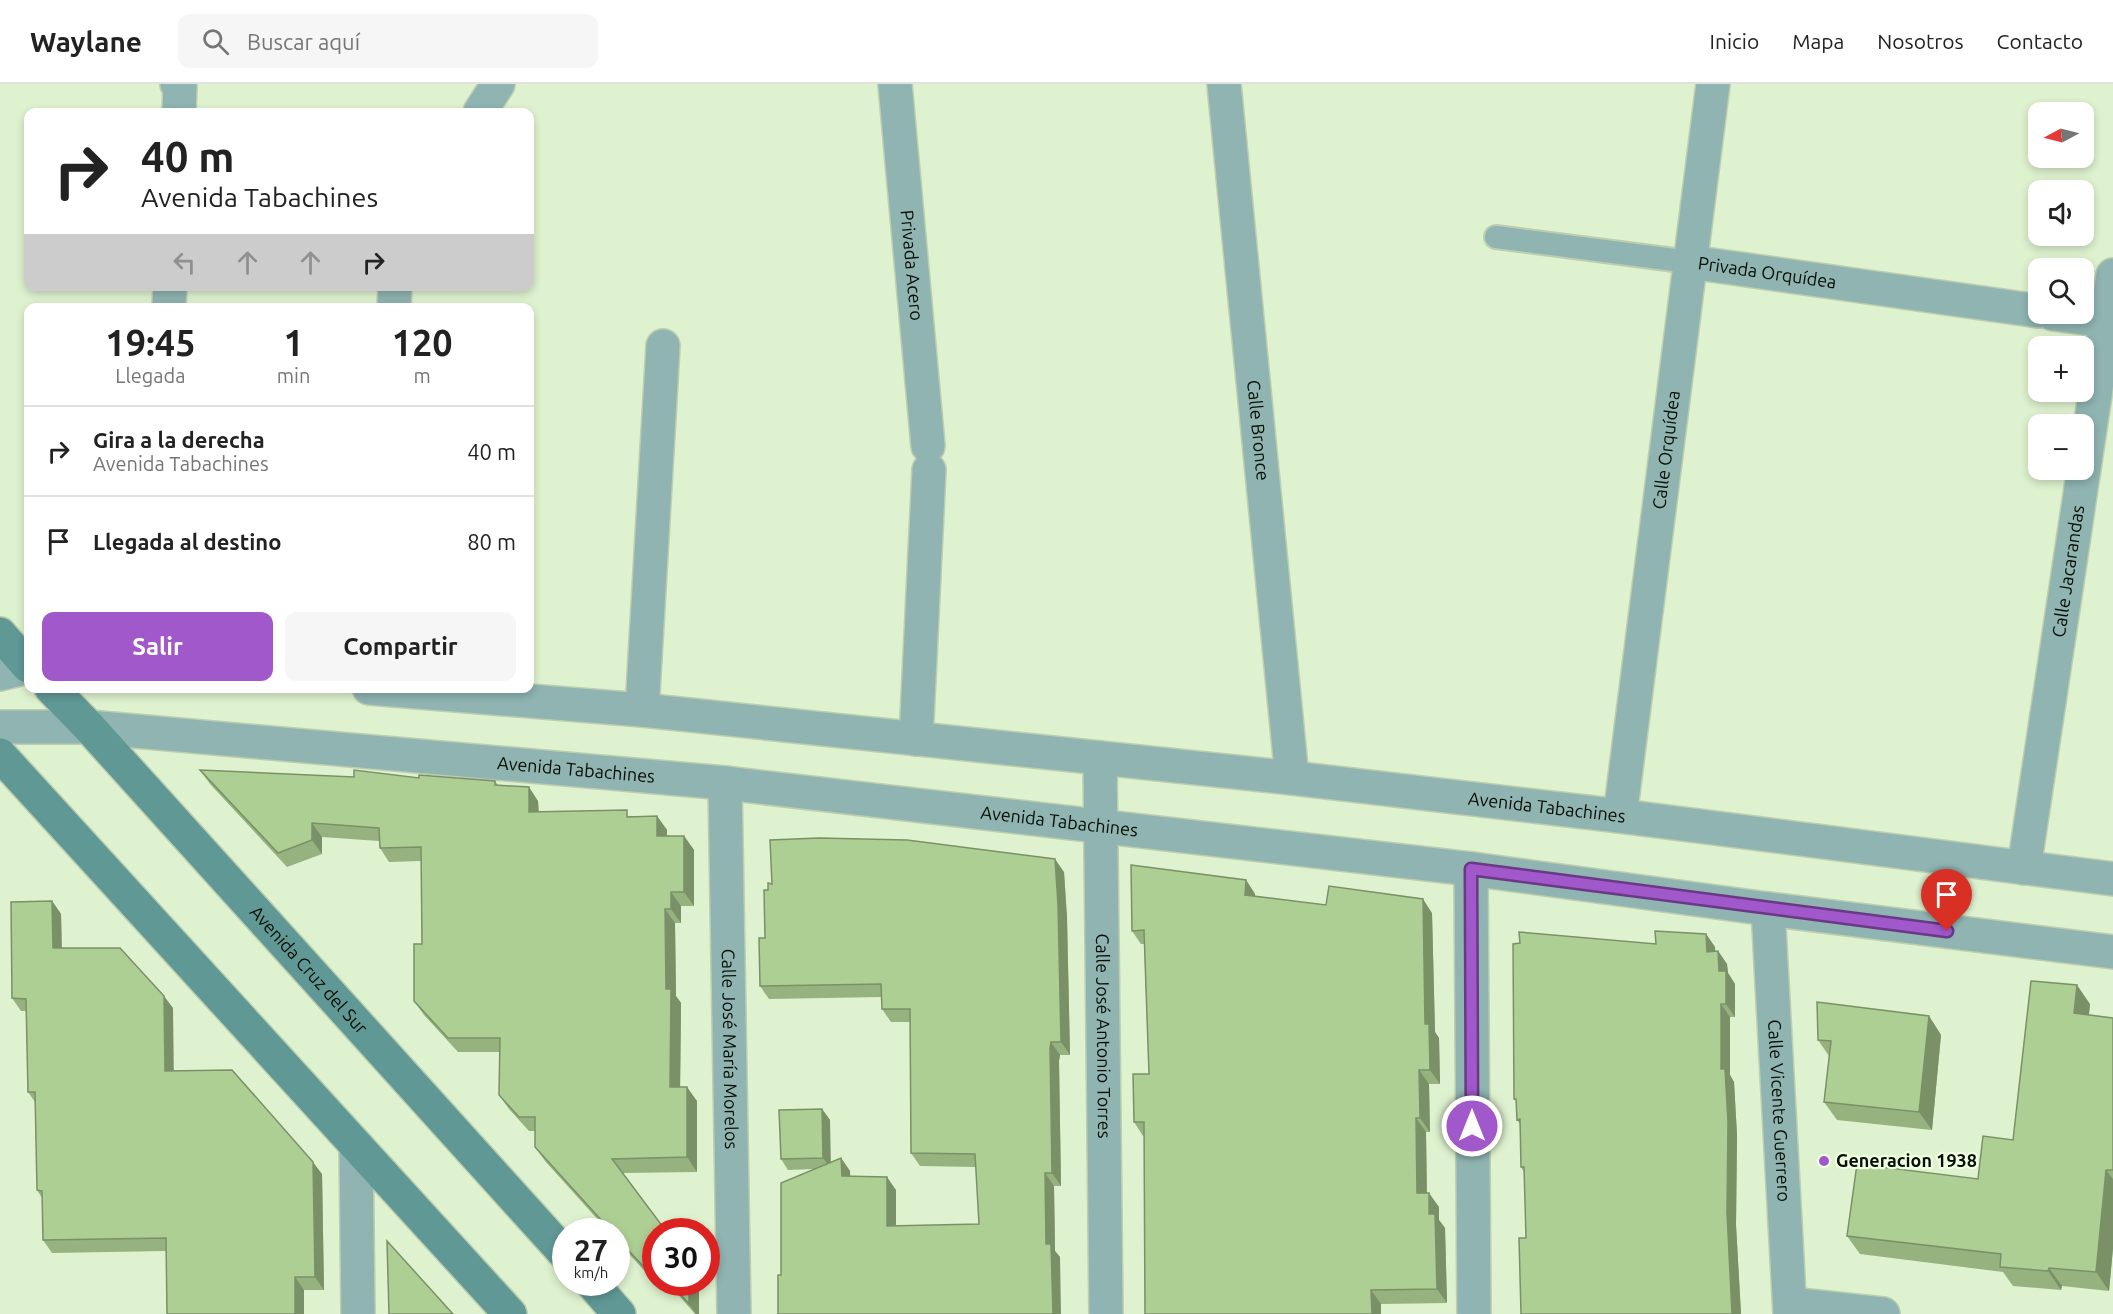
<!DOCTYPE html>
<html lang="es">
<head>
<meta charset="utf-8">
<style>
  :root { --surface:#fff; --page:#f6f6f6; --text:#222; --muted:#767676; --line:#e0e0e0; --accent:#a158cb }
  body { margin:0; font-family:Ubuntu,sans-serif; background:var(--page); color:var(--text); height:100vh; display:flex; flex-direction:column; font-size:22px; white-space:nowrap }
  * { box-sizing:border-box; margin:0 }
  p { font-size:20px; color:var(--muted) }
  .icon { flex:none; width:33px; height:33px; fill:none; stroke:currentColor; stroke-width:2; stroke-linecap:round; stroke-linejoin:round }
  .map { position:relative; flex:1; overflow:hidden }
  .drawer { position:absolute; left:24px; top:219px; width:510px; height:390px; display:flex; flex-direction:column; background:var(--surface); border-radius:12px; box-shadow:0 3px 9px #0003 }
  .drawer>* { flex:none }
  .hud { position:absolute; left:24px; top:24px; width:510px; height:183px; border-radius:12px; box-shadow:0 3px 9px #0003; background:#fff; color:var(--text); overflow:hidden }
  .needle { width:39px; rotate:263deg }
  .controls { position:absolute; left:2028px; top:18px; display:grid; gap:12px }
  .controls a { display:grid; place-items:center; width:66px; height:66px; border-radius:12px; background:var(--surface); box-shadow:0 3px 9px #0003; font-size:30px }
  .speed { position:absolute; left:552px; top:1134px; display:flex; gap:12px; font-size:30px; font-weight:700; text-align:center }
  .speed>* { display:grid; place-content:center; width:78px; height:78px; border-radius:50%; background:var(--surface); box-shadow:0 3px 9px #0003; line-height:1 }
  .speed small { font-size:15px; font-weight:400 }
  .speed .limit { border:9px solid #d22; background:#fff; color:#111 }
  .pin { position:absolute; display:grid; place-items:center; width:51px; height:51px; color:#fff; margin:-62px -26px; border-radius:50% 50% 50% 0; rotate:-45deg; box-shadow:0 0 6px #0007 }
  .pin .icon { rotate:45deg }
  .me { position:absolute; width:66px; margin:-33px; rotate:0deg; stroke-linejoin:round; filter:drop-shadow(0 0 4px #0008) }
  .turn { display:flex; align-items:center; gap:21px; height:126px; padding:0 18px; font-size:27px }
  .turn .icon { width:78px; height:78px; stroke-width:2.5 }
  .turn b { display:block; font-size:42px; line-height:51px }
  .lanes { display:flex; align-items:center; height:57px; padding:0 18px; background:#0003; justify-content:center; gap:30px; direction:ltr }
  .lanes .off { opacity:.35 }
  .eta { display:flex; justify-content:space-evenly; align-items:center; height:102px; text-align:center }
  .eta b { font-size:36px; font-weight:700; line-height:42px }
  .primary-button { display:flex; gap:12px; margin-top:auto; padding:12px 18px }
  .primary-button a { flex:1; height:69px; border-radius:12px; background:var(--accent); color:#fff; font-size:24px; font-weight:700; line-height:69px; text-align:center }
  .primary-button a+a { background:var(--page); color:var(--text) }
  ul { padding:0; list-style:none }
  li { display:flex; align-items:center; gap:18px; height:90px; padding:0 18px; border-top:2px solid var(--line) }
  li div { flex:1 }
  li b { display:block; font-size:22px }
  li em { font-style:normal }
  header { display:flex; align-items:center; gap:36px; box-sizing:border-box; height:84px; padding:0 30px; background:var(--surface); border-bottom:2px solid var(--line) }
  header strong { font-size:28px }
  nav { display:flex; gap:33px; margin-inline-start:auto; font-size:21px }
  .search { width:420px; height:54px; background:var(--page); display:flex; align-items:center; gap:15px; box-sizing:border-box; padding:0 21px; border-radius:12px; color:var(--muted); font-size:22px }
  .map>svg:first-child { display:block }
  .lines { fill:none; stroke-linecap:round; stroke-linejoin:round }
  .service-casing { stroke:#bcceaf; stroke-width:26 }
  .minor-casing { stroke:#bcceaf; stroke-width:36 }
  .tertiary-casing { stroke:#bcceaf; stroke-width:36 }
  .secondary-casing { stroke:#bcceaf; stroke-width:36 }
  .service { stroke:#8fb4b1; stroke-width:22 }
  .minor { stroke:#8fb4b1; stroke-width:33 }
  .tertiary { stroke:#8fb4b1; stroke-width:33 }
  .secondary { stroke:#609895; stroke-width:33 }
  .wall { fill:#96b27f }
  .shaded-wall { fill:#7a9168 }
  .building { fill:#aecf94; stroke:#7a9168; stroke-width:1.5 }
  .route-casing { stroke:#693984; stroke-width:15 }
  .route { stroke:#a158cb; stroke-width:10 }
  .poi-dot { fill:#a158cb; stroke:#eefee2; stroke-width:2 }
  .labels { text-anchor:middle; stroke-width:4.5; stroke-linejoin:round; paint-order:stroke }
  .street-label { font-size:18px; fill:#080e04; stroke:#eefee2 }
  .poi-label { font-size:18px; font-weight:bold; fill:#080e04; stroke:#eefee2; text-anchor:start }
</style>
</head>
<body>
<header>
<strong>Waylane</strong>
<div class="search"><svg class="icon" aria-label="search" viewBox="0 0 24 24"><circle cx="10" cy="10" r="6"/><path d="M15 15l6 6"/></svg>Buscar aquí</div>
<nav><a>Inicio</a><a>Mapa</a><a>Nosotros</a><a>Contacto</a></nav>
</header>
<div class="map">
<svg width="2113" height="1230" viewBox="0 0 2113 1230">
  <rect width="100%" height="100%" fill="#def2cf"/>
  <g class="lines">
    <g class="service-casing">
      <path id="service" d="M1496,153L1690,178"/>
    </g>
    <g class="minor-casing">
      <g id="minor">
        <path d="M177,0L180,3L179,28"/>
        <path id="s1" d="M895,0L928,362"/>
        <path id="s2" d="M1224,0L1292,694"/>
        <path d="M480,28L498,0"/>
        <path id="s3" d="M1690,178L2038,227"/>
        <path d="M169,224L170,202"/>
        <path d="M394,224L395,202"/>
        <path d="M2053,230L2106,237"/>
        <path d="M642,626L663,262"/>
        <path d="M916,655L929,386"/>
        <path id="s4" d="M1100,674L1106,1230"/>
        <path id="s5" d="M725,699L734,1230"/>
        <path id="s6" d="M1620,732L1713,0"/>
        <path id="s7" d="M2024,784L2113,191"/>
        <path d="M1471,785L1474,1230"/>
        <path id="s8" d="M1768,825L1790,1230"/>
        <path d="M356,1062L358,1230"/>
        <path d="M1790,1220L1883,1230"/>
      </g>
    </g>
    <g class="tertiary-casing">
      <g id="tertiary">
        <path d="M0,590L28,583"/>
        <path id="s9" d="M369,604L642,626L1292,694L1620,732L2113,795"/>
        <path id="s10" d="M0,643H89L725,699L1471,785L1768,825L2113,868"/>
      </g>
    </g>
    <g class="secondary-casing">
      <g id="secondary">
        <path d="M0,550L28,582"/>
        <path id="s11" d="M51,604L89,643L566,1171"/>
        <path d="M0,671L510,1230"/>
        <path d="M591,1198L619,1230"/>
      </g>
    </g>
    <use href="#service" class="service"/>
    <use href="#minor" class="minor"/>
    <use href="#tertiary" class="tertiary"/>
    <use href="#secondary" class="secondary"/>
  </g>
  <path class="wall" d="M200,686L354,693L419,694L495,697L498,701L538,717L539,728L632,732H657L667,746V752H684L694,766V822H681V839H675L676,912L681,919L680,1003L697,1017V1088L623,1089L666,1147L696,1148H656V1194L653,1196L616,1156V1148H609L545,1077L535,1063V1047H529L509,1025L499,1011L500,968H458L424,931L414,917L422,860L421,777L389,778L380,764L379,757L322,753V770L287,783L210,700Z
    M1064,788L1067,834L1070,971H1060L1059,977L1061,1102H1054L1055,1167L1060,1173L781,1191L814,1085L788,1086L781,1075L822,1025L830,1036V1078L841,1074L850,1087V1092L896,1106V1142L979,1140L976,1083L920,1082L911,1069L910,938H891L882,925V913L769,915L760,902L765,854L768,806L772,800Z
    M1246,796L1255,810V812L1326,821L1432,829L1435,948L1439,954L1440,1000H1429L1430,1048H1426L1427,1109L1439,1123V1136L1445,1144L1447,1219L1381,1220V1230H1145L1144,1052H1143L1134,1038L1149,990L1144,860H1141L1132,847Z
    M52,817L61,830L62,864L173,924V987L322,1090L324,1206H304V1230H167L166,1167L52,1169L43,1156L42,1114L37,1106L35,1018L28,1008L26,927H21L12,914Z
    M1706,850L1715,863V867H1718L1727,880L1728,889L1735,900V933H1730V991L1734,998L1737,1051L1736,1141L1741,1230H1521L1526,1154L1524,1088L1521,1083L1520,1040L1517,1036L1516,1017L1514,1015L1656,860Z
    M2090,920L2089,931L2113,934V1164L2109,1207L2062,1202L2061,1206L2013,1202L2003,1188L1860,1170L1847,1152L1978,1095L2013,1056Z
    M1929,932L1941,951L1932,1046L1837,1036L1824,1018L1829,972L1818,956Z
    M667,1198H699V1230H695Z"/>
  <path class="shaded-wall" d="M529,703L538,717L539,742L529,728Z
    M657,732L667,746V766L657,752Z
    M312,739L322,753V770L312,756Z
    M684,752L694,766V822L684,808Z
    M1055,775L1064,788L1067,834L1070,971L1061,958Z
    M1246,796L1255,810V825L1245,811Z
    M671,808L681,822V839L671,825Z
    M1423,815L1432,829L1435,948L1439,954L1440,1000L1430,986L1425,940Z
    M52,817L61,830L62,877L53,864Z
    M665,825L675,839L676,912L681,919L680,1017L670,1003L666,905Z
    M1706,850L1715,863L1716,881L1707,868Z
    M1718,867L1727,880L1728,889L1735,900V933L1726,920L1719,887Z
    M2077,901L2090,920L2087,948L2074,929Z
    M164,912L173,924L174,1000L165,987Z
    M1721,920L1730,933V991L1734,998L1737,1051L1736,1141L1741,1230H1732L1727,1129L1721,985Z
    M1929,932L1941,951L1932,1046L1919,1028Z
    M1051,958L1060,971L1059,977L1061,1102L1052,1089L1050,964Z
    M1419,986L1429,1000L1430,1048L1420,1034Z
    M687,1003L697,1017V1088L687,1073Z
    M822,1025L830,1036L831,1085L823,1074Z
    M1416,1034L1426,1048L1427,1123L1417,1109Z
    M841,1074L850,1087L851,1105L842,1092Z
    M313,1078L322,1090L324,1206L315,1193Z
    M2106,1086L2113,1095V1164L2109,1207L2096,1188Z
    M1045,1089L1054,1102L1055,1167L1060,1173L1061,1230H1053L1046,1160Z
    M887,1093L896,1106V1155L887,1142Z
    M1429,1109L1439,1123V1136L1445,1144L1447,1219L1437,1205L1429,1130Z
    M689,1137L696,1148H689Z
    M2049,1184L2062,1202L2061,1206L2048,1187Z
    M295,1193L304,1206V1230H295Z
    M689,1198H699V1230H696L689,1220Z
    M1371,1206L1381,1220V1230H1372Z"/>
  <path class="building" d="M200,686L354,693V686L419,694V691L495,697V701L529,703V728L627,726V733L657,732V752H684V808H671V825H665L666,905H671L670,1003H687V1073L612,1075L666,1147L689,1137V1148H656V1182L650,1176L643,1182L616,1153V1148H612L535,1063V1033H519L499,1011L500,954H448L414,917V860H422L421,763L380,764L379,744L312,739V756L278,769Z
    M819,754L907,756L1055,775L1058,821L1061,958H1051L1050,964L1052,1089H1045L1046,1160H1051L1053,1230H778V1191H781V1099L841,1074L842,1092L887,1093V1142L979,1140L975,1070L911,1069L910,925H882L881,900L760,902L759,854H765L764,806H768V799L772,800L770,756Z
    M1131,781L1246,796L1245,811L1326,821L1329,802L1423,815L1425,940H1429L1430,986H1419L1420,1034H1416L1417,1109H1429V1130H1435L1437,1205L1371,1206L1372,1230H1145L1144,1038H1134L1133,990H1149L1144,846L1132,847Z
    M52,817L53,864H120L164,912L165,987L232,986L313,1078L315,1193H295V1230H167L166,1154L43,1156L42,1107L37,1106L35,1008H28L26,915L12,914L11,818Z
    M1655,847L1706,850L1707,868L1718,867L1719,887H1726V920H1721V985H1725L1728,1038L1727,1129L1732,1230H1521L1519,1154H1526L1524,1083H1521L1520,1035L1517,1036L1516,1015H1514L1513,860L1520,859L1519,848L1656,860Z
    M2031,897L2077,901L2074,929L2113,934V1086H2106L2096,1188L2049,1184L2048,1187L2000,1183L2001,1170L1847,1152L1857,1080L1978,1095L1983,1052L2013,1056Z
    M1817,918L1929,932L1919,1028L1824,1018L1831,957L1818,956Z
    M822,1025L823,1074L781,1075L779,1026Z
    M387,1157L453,1230H389Z
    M670,1198H689V1220Z"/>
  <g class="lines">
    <g class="route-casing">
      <path id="route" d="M1472,1042L1471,785L1947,847"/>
    </g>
    <use href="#route" class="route"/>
  </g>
  <circle class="poi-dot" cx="1824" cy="1077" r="6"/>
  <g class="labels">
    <g class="street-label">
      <text dy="6" stroke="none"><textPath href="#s1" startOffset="182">Privada Acero</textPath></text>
      <text dy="6" stroke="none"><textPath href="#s3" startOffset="78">Privada Orquídea</textPath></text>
      <text dy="6" stroke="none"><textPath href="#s2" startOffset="348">Calle Bronce</textPath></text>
      <text dy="6" stroke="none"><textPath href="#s6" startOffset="369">Calle Orquídea</textPath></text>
      <text dy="6" stroke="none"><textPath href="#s7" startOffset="300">Calle Jacarandas</textPath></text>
      <text dy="6" stroke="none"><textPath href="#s10" startOffset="578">Avenida Tabachines</textPath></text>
      <text dy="6" stroke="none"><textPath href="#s9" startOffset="1184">Avenida Tabachines</textPath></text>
      <text dy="6" stroke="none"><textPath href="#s10" startOffset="1064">Avenida Tabachines</textPath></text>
      <text dy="6" stroke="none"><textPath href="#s11" startOffset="382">Avenida Cruz del Sur</textPath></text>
      <text dy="6" stroke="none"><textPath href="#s4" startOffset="278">Calle José Antonio Torres</textPath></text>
      <text dy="6" stroke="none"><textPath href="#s5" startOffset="266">Calle José María Morelos</textPath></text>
      <text dy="6" stroke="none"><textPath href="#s8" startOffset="202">Calle Vicente Guerrero</textPath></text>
    </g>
    <g class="poi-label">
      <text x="1836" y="1083">Generacion 1938</text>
    </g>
  </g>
</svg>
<div class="controls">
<a><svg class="needle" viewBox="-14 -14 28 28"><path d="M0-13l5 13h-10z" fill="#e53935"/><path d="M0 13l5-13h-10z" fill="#767676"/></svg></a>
<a><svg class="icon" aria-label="sound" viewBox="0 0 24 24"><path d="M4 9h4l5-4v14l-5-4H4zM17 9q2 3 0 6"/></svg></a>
<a><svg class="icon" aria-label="search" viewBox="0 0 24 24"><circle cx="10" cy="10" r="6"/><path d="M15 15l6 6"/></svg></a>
<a>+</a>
<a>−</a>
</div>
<div class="speed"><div>27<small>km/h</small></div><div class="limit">30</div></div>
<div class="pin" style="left:1947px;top:847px;background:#d93025"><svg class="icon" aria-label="arrive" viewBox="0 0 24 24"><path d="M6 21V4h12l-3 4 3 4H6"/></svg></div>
<svg class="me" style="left:1472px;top:1042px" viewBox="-20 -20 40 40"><circle r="17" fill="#a158cb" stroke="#fff" stroke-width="3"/><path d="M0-11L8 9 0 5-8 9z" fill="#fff"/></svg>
<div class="hud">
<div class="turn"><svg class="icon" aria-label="right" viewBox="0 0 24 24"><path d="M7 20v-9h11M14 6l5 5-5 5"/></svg><div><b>40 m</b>Avenida Tabachines</div></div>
<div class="lanes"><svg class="icon off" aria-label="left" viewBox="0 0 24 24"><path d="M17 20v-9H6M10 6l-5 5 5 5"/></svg><svg class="icon off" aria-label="ahead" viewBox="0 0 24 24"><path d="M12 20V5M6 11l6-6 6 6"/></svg><svg class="icon off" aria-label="ahead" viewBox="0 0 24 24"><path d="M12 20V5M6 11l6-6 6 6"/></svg><svg class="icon" aria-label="right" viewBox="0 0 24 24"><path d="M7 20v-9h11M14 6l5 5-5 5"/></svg></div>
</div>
<section class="drawer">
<div class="eta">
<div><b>19:45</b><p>Llegada</p></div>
<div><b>1</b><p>min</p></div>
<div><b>120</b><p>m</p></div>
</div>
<ul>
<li><svg class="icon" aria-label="right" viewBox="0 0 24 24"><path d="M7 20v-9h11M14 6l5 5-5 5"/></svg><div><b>Gira a la derecha</b><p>Avenida Tabachines</p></div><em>40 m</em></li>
<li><svg class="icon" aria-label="arrive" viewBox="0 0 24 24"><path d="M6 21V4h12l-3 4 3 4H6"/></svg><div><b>Llegada al destino</b></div><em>80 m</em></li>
</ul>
<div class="primary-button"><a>Salir</a><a>Compartir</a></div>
</section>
</div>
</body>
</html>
